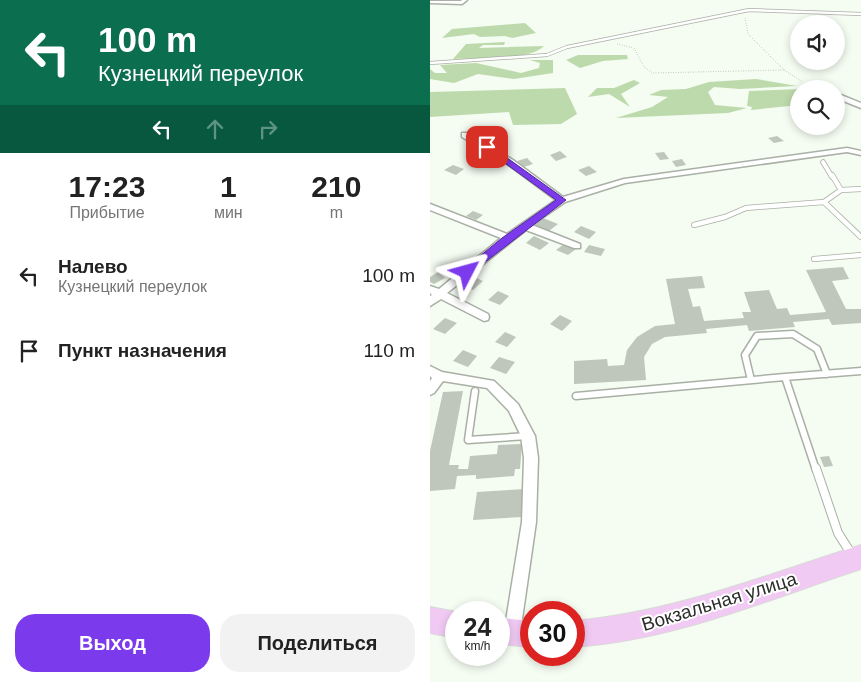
<!DOCTYPE html>
<html lang="ru">
<head>
<meta charset="utf-8">
<style>
  :root { --surface:#fff; --page:#f2f2f2; --text:#222; --muted:#767676; --accent:#7c3aed }
  body { margin:0; font-family:Helvetica,sans-serif; background:var(--page); color:var(--text); height:100vh; display:flex; flex-direction:column; font-size:19px; white-space:nowrap }
  * { box-sizing:border-box; margin:0 }
  p { font-size:16px; color:var(--muted) }
  .icon { flex:none; width:28px; height:28px; fill:none; stroke:currentColor; stroke-width:2; stroke-linecap:round; stroke-linejoin:round }
  .map { position:relative; flex:1; overflow:hidden }
  .sheet { display:flex; flex-direction:column; background:var(--surface); width:430px }
  .sheet>* { flex:none }
  .banner { background:#0b6e4f; color:#fff; overflow:hidden }
  .fabs { position:absolute; left:360px; top:15px; display:grid; gap:10px }
  .fabs a { display:grid; place-items:center; width:55px; height:55px; border-radius:50%; background:var(--surface); box-shadow:0 2px 8px #0003; font-size:25px }
  .speed { position:absolute; left:15px; top:601px; display:flex; gap:10px; font-size:25px; font-weight:700; text-align:center }
  .speed>* { display:grid; place-content:center; width:65px; height:65px; border-radius:50%; background:var(--surface); box-shadow:0 2px 8px #0003; line-height:1 }
  .speed small { font-size:12px; font-weight:400 }
  .speed .limit { border:8px solid #d22; background:#fff; color:#111 }
  .pin { position:absolute; display:grid; place-items:center; width:42px; height:42px; color:#fff; margin:-21px; border-radius:10px; box-shadow:0 2px 8px #0006 }
  .me { position:absolute; width:55px; margin:-28px; rotate:51deg; stroke-linejoin:round; filter:drop-shadow(0 0 4px #0008) }
  .turn { display:flex; align-items:center; gap:18px; height:105px; padding:0 15px; font-size:22px }
  .turn .icon { width:65px; height:65px; stroke-width:2.5 }
  .turn b { display:block; font-size:35px; line-height:42px }
  .lanes { display:flex; align-items:center; height:48px; padding:0 15px; background:#0003; justify-content:center; gap:25px; direction:ltr }
  .lanes .off { opacity:.35 }
  .eta { display:flex; justify-content:space-evenly; align-items:center; height:85px; text-align:center }
  .eta b { font-size:30px; font-weight:600; line-height:35px }
  .primary-button { display:flex; gap:10px; margin-top:auto; padding:10px 15px }
  .primary-button a { flex:1; height:58px; border-radius:20px; background:var(--accent); color:#fff; font-size:20px; font-weight:600; line-height:58px; text-align:center }
  .primary-button a+a { background:var(--page); color:var(--text) }
  ul { padding:0; list-style:none }
  li { display:flex; align-items:center; gap:15px; height:75px; padding:0 15px }
  li div { flex:1 }
  li b { display:block; font-size:19px }
  li em { font-style:normal }
  main { display:flex; flex:1; min-height:0 }
  .map>svg:first-child { display:block }
  .green { fill:#bddaac }
  .building { fill:#bfc6bc }
  .lines { fill:none; stroke-linecap:round; stroke-linejoin:round }
  .service-far4-casing { stroke:#a9b0a5; stroke-width:4 }
  .service-far3-casing { stroke:#a9b0a5; stroke-width:5.5 }
  .service-far2-casing { stroke:#a9b0a5; stroke-width:6 }
  .service-far1-casing { stroke:#a9b0a5; stroke-width:9 }
  .service-casing { stroke:#a9b0a5; stroke-width:10 }
  .minor-casing { stroke:#a9b0a5; stroke-width:3 }
  .primary-casing { stroke:#d9d9d9; stroke-width:2 }
  .path { stroke:#91968e; stroke-width:1; stroke-dasharray:0.5 2; stroke-linecap:butt }
  .service-far4 { stroke:#fff; stroke-width:2.5 }
  .service-far3 { stroke:#fff; stroke-width:4 }
  .service-far2 { stroke:#fff; stroke-width:4.5 }
  .service-far1 { stroke:#fff; stroke-width:6 }
  .service { stroke:#fff; stroke-width:8 }
  .minor { fill:#fff; fill-rule:evenodd }
  .primary { fill:#f1caf4; fill-rule:evenodd }
  .route { fill:#7c3aed; stroke:#51269a }
  .labels { text-anchor:middle; stroke-width:4; stroke-linejoin:round; paint-order:stroke }
  .near-street-label { font-size:19px; fill:#2b2e2a; stroke:#fff }
</style>
</head>
<body>
<main>
<section class="sheet">
<div class="banner">
<div class="turn"><svg class="icon" aria-label="left" viewBox="0 0 24 24"><path d="M17 20v-9H6M10 6l-5 5 5 5"/></svg><div><b>100 m</b>Кузнецкий переулок</div></div>
<div class="lanes"><svg class="icon" aria-label="left" viewBox="0 0 24 24"><path d="M17 20v-9H6M10 6l-5 5 5 5"/></svg><svg class="icon off" aria-label="ahead" viewBox="0 0 24 24"><path d="M12 20V5M6 11l6-6 6 6"/></svg><svg class="icon off" aria-label="right" viewBox="0 0 24 24"><path d="M7 20v-9h11M14 6l5 5-5 5"/></svg></div>
</div>
<div class="eta">
<div><b>17:23</b><p>Прибытие</p></div>
<div><b>1</b><p>мин</p></div>
<div><b>210</b><p>m</p></div>
</div>
<ul>
<li><svg class="icon" aria-label="left" viewBox="0 0 24 24"><path d="M17 20v-9H6M10 6l-5 5 5 5"/></svg><div><b>Налево</b><p>Кузнецкий переулок</p></div><em>100 m</em></li>
<li><svg class="icon" aria-label="arrive" viewBox="0 0 24 24"><path d="M6 21V4h12l-3 4 3 4H6"/></svg><div><b>Пункт назначения</b></div><em>110 m</em></li>
</ul>
<div class="primary-button"><a>Выход</a><a>Поделиться</a></div>
</section>
<div class="map">
<svg width="431" height="682" viewBox="0 0 431 682">
  <rect width="100%" height="100%" fill="#f5fcf1"/>
  <path class="green" d="M95,23L106,33L82,38L75,36L50,37L44,34L12,38L22,29Z
    M75,42L74,45H53L49,48L114,46C98,62 45,58 23,59L36,44Z
    M148,55H197L198,59L173,61L150,68L136,60Z
    M100,60H123V73L84,79L48,74L24,83L0,79V69L5,73H17L10,65L46,63L91,73L109,68L110,63Z
    M326,79L367,86L310,89L284,87L278,92L285,105L317,108L298,113L186,118L222,107L238,97L219,95L231,90L256,89L279,82Z
    M204,80L210,83L191,94L200,107L179,94L158,97L167,88H184Z
    M135,88L147,114L131,124L83,125L79,112L0,117V92Z
    M369,89L365,95L369,105L321,110L322,107L317,106L319,91Z"/>
  <path class="building" d="M347,136L354,141L344,143L338,138Z
    M130,151L137,157L126,161L120,155Z
    M234,152L239,159L230,160L225,153Z
    M97,158L103,164L94,167L87,161Z
    M252,159L256,165L246,167L242,161Z
    M23,165L34,169L26,175L14,170Z
    M159,166L167,172L156,176L148,170Z
    M43,211L53,215L46,220L36,216Z
    M113,218L128,224L119,231L105,225Z
    M151,226L166,232L159,239L144,232Z
    M104,236L119,243L110,250L96,243Z
    M134,244L146,249L138,255L126,250Z
    M159,245L175,249L171,256L154,252Z
    M413,267L419,279L402,281L416,309H431V323L402,325L399,319L363,322L365,327L319,331L317,325L276,329L277,333L235,337L222,344L214,357L216,380L144,384V361L177,359L178,366L194,365L197,350L207,337L225,326L245,324L236,279L272,276L275,288L258,289L263,307L270,306L274,321L314,318L312,312H321L314,292L339,290L347,309L357,308L360,315L396,312L376,270Z
    M8,272L15,278L4,284L0,282V277Z
    M42,276L53,281L43,290L32,285Z
    M68,291L79,296L70,305L58,300Z
    M130,315L142,321L132,331L120,324Z
    M15,318L27,323L15,334L3,329Z
    M75,332L86,337L77,347L65,342Z
    M33,350L47,356L38,367L23,361Z
    M69,357L85,362L76,374L60,368Z
    M33,391L19,465H29L28,469H38L40,456L67,454L68,445L92,444L90,469H85L84,476L46,479V475L27,476L25,489L0,491V451L13,392Z
    M399,456L403,466L394,467L390,457Z
    M95,489L92,517L43,520L47,492Z"/>
  <g class="lines">
    <g class="service-far4-casing">
      <path id="service-far4" d="M0,63L117,55L137,47L319,10L431,14"/>
    </g>
    <g class="service-far3-casing">
      <path id="service-far3" d="M393,162L402,177"/>
    </g>
    <g class="service-far2-casing">
      <path id="service-far2" d="M402,175L411,190
        M394,202L431,237
        M264,225L295,217L316,208L394,202L411,190L431,189
        M384,259L431,255"/>
    </g>
    <g class="service-far1-casing">
      <path id="service-far1" d="M321,380L315,355L327,336L363,334L387,349L397,374
        M45,391L38,440L98,436
        M146,396L355,377
        M386,470L355,377L431,371"/>
    </g>
    <g class="service-casing">
      <path id="service" d="M386,468L408,533L422,555"/>
    </g>
    <g class="minor-casing">
      <path id="minor" d="M32,0H37L32,4L0,3V1H31Z
        M378,85H382L390,89L378,87Z
        M406,93L431,103V108L406,98Z
        M32,133H38L83,160L133,197L194,179L417,148L431,151V155L417,152L195,183L135,202L102,225L150,244V248H144L96,230L17,293L58,314L59,317L58,320L54,321L11,299L0,306V296L2,295L0,293V286L9,289L71,238L0,210V204L77,234L126,200L77,164L32,137Z
        M0,366L12,372L64,381L88,404L105,436L108,458L106,522L90,633L88,639L82,641L76,639L74,633L92,522L94,458L91,436L79,411L57,388L13,381L4,393L0,395V381L2,378L0,376Z"/>
    </g>
    <g class="primary-casing">
      <path id="primary" d="M431,545V569C337,600 244,640 144,647V621C244,612 336,575 431,545Z
        M0,607L27,612L26,638L0,633Z
        M69,618L101,621V647L69,644Z"/>
    </g>
    <path class="path" d="M187,44L204,48L214,67L223,73L354,70L318,34L315,18
      M354,70L373,82"/>
    <use href="#service-far4" class="service-far4"/>
    <use href="#service-far3" class="service-far3"/>
    <use href="#service-far2" class="service-far2"/>
    <use href="#service-far1" class="service-far1"/>
    <use href="#service" class="service"/>
    <use href="#minor" class="minor"/>
    <use href="#primary" class="primary"/>
  </g>
  <path class="route" d="M54,145H59L136,200L37,276L33,275V270L72,238L126,200L54,148Z"/>
  <g class="labels">
    <g class="near-street-label">
      <text transform="translate(289 601) rotate(-17)" y="7">Вокзальная улица</text>
    </g>
  </g>
</svg>
<div class="fabs">
<a><svg class="icon" aria-label="sound" viewBox="0 0 24 24"><path d="M4 9h4l5-4v14l-5-4H4zM17 9q2 3 0 6"/></svg></a>
<a><svg class="icon" aria-label="search" viewBox="0 0 24 24"><circle cx="10" cy="10" r="6"/><path d="M15 15l6 6"/></svg></a>
</div>
<div class="speed"><div>24<small>km/h</small></div><div class="limit">30</div></div>
<div class="pin" style="left:57px;top:147px;background:#d93025"><svg class="icon" aria-label="arrive" viewBox="0 0 24 24"><path d="M6 21V4h12l-3 4 3 4H6"/></svg></div>
<svg class="me" style="left:37px;top:272px" viewBox="-20 -20 40 40"><path d="M0-17L14 15 0 8-14 15z" fill="#7c3aed" stroke="#fff" stroke-width="4"/></svg>
</div>
</main>
</body>
</html>
